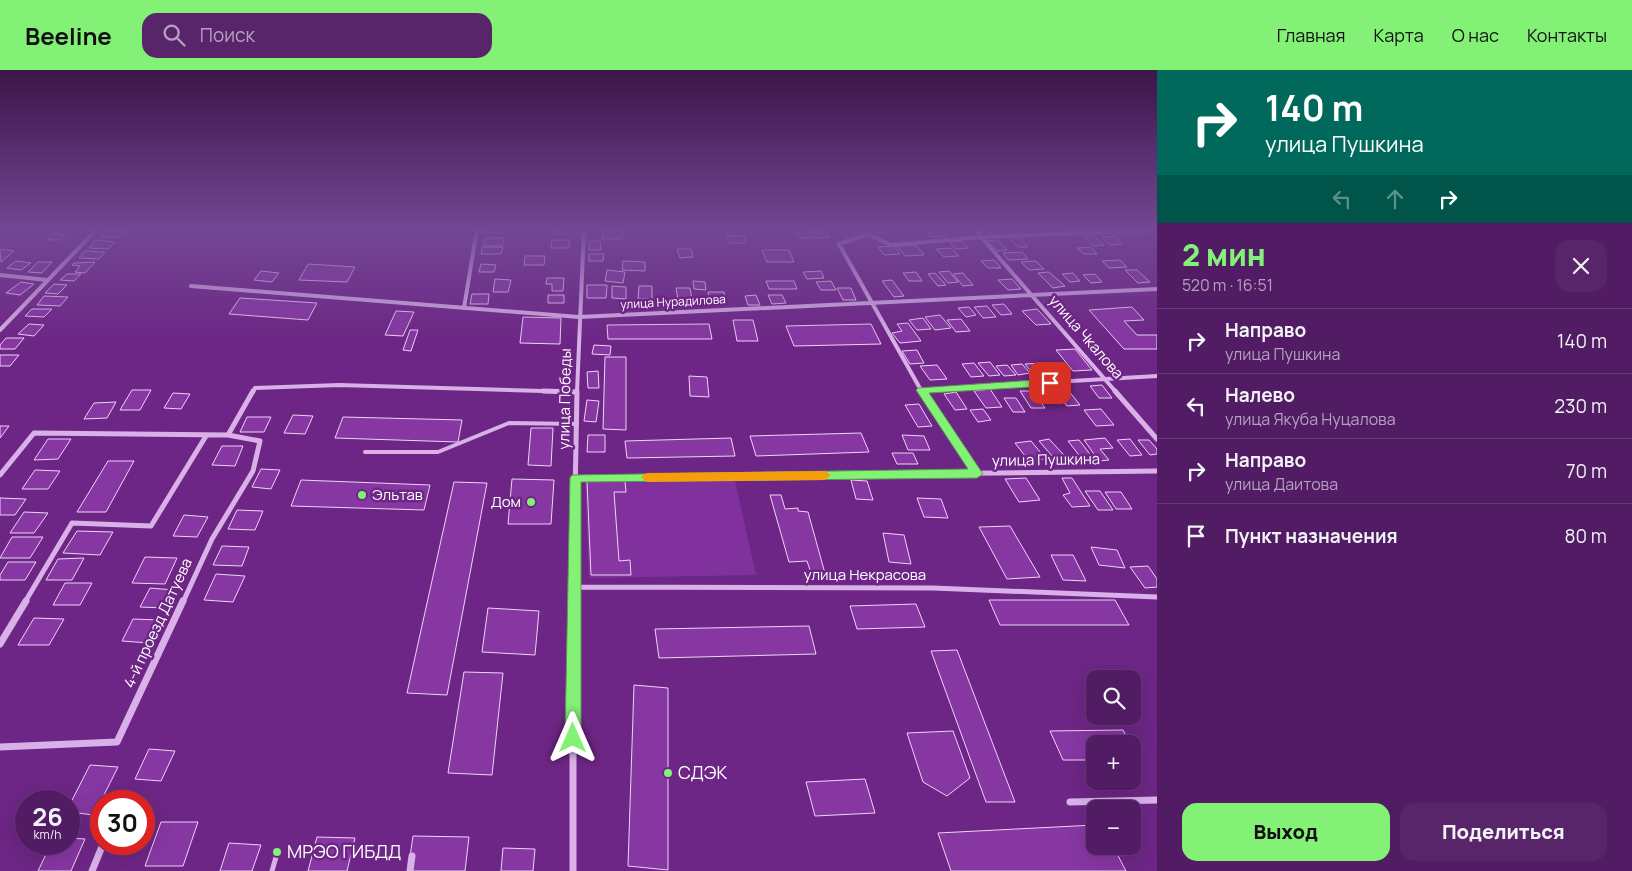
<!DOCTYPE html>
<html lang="ru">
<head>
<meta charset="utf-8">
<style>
  :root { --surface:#521c64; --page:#58256a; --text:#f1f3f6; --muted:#b5a1bf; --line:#683a78; --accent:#83f176 }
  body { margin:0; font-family:Manrope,sans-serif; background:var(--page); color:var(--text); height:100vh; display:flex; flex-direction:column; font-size:19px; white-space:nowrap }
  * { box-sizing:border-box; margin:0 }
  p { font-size:16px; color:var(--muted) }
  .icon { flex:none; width:28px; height:28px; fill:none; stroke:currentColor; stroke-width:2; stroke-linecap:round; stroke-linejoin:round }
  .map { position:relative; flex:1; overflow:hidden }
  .sheet { display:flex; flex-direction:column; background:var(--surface); width:475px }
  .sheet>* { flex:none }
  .top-card { background:#00695c; color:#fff; overflow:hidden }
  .controls { position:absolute; left:1086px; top:600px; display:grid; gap:10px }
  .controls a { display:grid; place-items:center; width:55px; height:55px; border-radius:10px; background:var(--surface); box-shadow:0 5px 20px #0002,0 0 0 1px var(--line); font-size:25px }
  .speed { position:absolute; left:15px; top:720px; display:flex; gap:10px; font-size:25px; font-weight:700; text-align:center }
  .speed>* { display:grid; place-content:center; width:65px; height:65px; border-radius:50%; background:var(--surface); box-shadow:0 5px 20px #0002,0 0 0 1px var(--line); line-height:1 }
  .speed small { font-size:12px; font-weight:400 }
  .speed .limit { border:8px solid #d22; background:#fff; color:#111 }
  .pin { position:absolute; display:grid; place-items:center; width:42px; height:42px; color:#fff; margin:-21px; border-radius:10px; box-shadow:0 2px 8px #0006 }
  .me { position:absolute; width:55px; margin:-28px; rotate:0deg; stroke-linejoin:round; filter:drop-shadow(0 0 4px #0008) }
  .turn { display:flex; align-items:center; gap:18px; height:105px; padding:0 25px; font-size:22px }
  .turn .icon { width:65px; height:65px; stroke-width:2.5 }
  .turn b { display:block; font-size:35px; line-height:42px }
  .lanes { display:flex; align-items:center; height:48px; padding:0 25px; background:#0003; justify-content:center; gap:25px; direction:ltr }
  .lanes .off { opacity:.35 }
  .round { display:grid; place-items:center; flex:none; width:52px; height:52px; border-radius:15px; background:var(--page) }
  .headline { display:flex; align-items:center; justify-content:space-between; height:85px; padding:0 25px }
  h1 { font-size:30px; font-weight:800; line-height:38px; color:var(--accent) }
  .primary-button { display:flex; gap:10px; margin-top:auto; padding:10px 25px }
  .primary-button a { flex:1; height:58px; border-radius:15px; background:var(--accent); color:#111; font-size:20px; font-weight:800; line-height:58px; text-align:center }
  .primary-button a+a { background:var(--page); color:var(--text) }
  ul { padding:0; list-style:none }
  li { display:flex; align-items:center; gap:15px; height:65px; padding:0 25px; border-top:1px solid var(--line) }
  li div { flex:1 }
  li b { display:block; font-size:19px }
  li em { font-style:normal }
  header { display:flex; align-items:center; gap:30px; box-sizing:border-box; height:70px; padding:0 25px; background:var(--accent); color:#111 }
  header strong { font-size:24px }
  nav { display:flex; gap:28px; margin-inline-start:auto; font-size:18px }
  .search { width:350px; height:45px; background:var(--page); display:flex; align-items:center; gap:12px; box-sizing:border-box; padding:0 18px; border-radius:15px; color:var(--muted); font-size:19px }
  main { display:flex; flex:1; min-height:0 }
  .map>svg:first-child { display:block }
  .green { fill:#80319d }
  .building { fill:#8637a2; stroke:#edd4f6 }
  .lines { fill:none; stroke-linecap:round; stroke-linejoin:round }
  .service-far1 { stroke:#d9b1e8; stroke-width:4 }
  .service { stroke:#d9b1e8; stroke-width:5 }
  .minor-far2 { stroke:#d9b1e8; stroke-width:4 }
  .minor-far1 { stroke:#d9b1e8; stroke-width:5 }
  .minor { stroke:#d9b1e8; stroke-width:7 }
  .route { fill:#83f176; stroke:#559d4d }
  .slow { fill:#f59e0b }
  .poi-dot { fill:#83f176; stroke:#6d2685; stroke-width:2 }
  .labels { text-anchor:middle; stroke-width:5; stroke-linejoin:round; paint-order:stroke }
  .far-street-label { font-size:12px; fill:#fff; stroke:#6d2685 }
  .street-label { font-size:15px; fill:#fff; stroke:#6d2685 }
  .poi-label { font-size:15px; fill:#fff; stroke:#6d2685; text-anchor:start }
  .near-poi-label { font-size:18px; fill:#fff; stroke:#6d2685; text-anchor:start }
</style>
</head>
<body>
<header>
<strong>Beeline</strong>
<div class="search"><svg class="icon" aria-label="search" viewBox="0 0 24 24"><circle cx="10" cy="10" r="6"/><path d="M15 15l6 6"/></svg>Поиск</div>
<nav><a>Главная</a><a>Карта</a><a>О нас</a><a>Контакты</a></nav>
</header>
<main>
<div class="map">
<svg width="1157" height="801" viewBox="0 0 1157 801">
  <rect width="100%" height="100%" fill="#6d2685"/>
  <path class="green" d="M735,411L756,505L589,508L585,413Z"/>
  <path class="building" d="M485,159H501L500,163L484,162Z
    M553,159H569L568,164H553Z
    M796,159H809L814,168H800Z
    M942,159L947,166L931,167L926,160Z
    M603,160L623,161L622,169H602Z
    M105,161H123L119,167H100Z
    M813,162H826L829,167L816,168Z
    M55,164L65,165L59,170H48Z
    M727,166H744L746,173H729Z
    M1094,166L1104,175L1093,176L1084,167Z
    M1114,166L1123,174L1110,175L1102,167Z
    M1019,167L1028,177H1018L1009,168Z
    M485,168H504L502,176H483Z
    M96,170L115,172L108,179L89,178Z
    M552,170H570L569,178H551Z
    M998,170L1007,180L997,181L987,171Z
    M589,171H600L601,180H589Z
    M962,171L968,178L955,179L950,172Z
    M916,175L924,185L905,186L897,176Z
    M894,176L900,184L884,185L878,177Z
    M482,177H503L501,184H481Z
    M1091,177L1097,184H1084L1077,178Z
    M951,178L959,186L944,187L936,179Z
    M0,179L14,181L1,192Z
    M677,179H691L693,187L680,188Z
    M762,180H789L794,192H767Z
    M85,181L105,182L99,189L79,188Z
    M1022,182L1028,189L1008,190L1003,183Z
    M589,184H604L603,191H589Z
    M525,186H545L544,195H524Z
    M994,190L1001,198H988L981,191Z
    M1120,190L1127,197L1109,198L1102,191Z
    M16,191L31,193L21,200L7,198Z
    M623,191L645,192V201L622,200Z
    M1036,191L1044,199L1029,200L1021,192Z
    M38,192H52L42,203L28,202Z
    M95,192L85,203L75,202L80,196L72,195L74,193Z
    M308,194L355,197L347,212L299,210Z
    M481,194L496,195L494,202H479Z
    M607,200L625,202L623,213L605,211Z
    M1125,200H1137L1150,212L1138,213Z
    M261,201L279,203L272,212L254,210Z
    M821,201L824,208L807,209L803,202Z
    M949,201L958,212L948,213L939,202Z
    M916,202L922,211H909L903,203Z
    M1049,202L1065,216L1053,218L1038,203Z
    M935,203L946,215L938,216L928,204Z
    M963,203L973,215L963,216L953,204Z
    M1073,203L1080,211L1070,212L1062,204Z
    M67,204H81L74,211L60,210Z
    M1095,204L1102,212L1091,213L1083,205Z
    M547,208H564L563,221H552V214H546Z
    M495,209L511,210L508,222H493Z
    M1012,209L1021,219L1008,220L998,210Z
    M892,210L904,226L894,227L882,211Z
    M693,211L705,212L706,220L694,219Z
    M766,211H794L797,219H769Z
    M831,211L836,220H821L816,212Z
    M21,212L34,214L20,225L6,223Z
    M54,214L67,215L58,224L45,223Z
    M587,215H607L606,228H587Z
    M612,216L626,217V229L612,228Z
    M639,216H652V229H638Z
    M676,218H690L692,230H678Z
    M837,218H851L856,230H843Z
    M708,222H724L726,232H710Z
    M472,224H489L488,234H470Z
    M548,225H564V233H548Z
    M756,225L760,235H748L745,226Z
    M768,225H782L786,233L772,234Z
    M44,226L68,227L60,236L37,235Z
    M240,228L317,233L308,250L229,244Z
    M1004,234L1012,244L1001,245L992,235Z
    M987,236L996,247L983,248L974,237Z
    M969,237L976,245L966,247L958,238Z
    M1132,237L1144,250L1124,251L1137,265H1157V279H1124L1089,240Z
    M32,239H52L44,247L25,246Z
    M1037,239L1051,254L1036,255L1022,241Z
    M396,241L414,242L403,266L385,265Z
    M940,245L951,258L935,260L925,247Z
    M523,247L561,248L560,274L520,273Z
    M923,248L931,259L917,260L909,250Z
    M961,249L970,261L956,262L947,250Z
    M733,250H753L758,271H737Z
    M908,253L921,271L900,273L892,263L902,261L897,254Z
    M29,254L44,255L34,266L18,264Z
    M709,254L712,269H608L607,255Z
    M871,254L881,274L794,276L786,256Z
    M410,260H418L411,281L403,280Z
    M6,268H24L15,279H0V275Z
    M594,275L611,276L610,285L592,284Z
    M1075,279L1092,300L1073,301L1056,280Z
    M917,280L924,293L910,294L902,281Z
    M0,285H19L10,296H0Z
    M605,287H626V360L603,359Z
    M990,292L1000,305L989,306L978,293Z
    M974,293L984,306L971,307L962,294Z
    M1044,293L1053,304L1034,305L1025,294Z
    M1022,294L1030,303L1018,305L1011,295Z
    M937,295L947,309L930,310L920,296Z
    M1007,295L1016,305L1004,306L996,296Z
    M598,301L599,318H588L587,302Z
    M689,306L707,307L709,327L690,326Z
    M1064,315L1080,335L1067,336L1051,316Z
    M1102,315L1112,328H1099L1090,316Z
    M990,319L1002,337L986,338L974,321Z
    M132,320H151L140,340H120Z
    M1020,321H1033L1045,338H1031Z
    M956,322L967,339L955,340L944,324Z
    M173,323L190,324L181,339L164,338Z
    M1004,328H1016L1025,342H1013Z
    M587,330L599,331L596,352L584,351Z
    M116,332L107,348L84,349L94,333Z
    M919,334L932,356L918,357L905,335Z
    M983,339L991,350L978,352L970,340Z
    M1101,339L1114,355L1096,356L1084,340Z
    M293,345L313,346L305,364L284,363Z
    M247,347H271L264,362H240Z
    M343,347L462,350L458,372L335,368Z
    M0,356H9L0,368Z
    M531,358H553L551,396L528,395Z
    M861,363L869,382L756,386L750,366Z
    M588,365H605V382H587Z
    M902,365L924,366L930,380H908Z
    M731,368L735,386L627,388L625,371Z
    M1105,368L1113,378L1100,379L1109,390L1099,391L1084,370Z
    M48,369H71L58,389L34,390Z
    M1049,369L1064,385L1053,387L1039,371Z
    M1130,369L1142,385L1130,386L1117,370Z
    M1079,370L1093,388L1082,389L1068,371Z
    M1138,370H1149L1157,379V384L1150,385Z
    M1031,371L1046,389L1029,391L1015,373Z
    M222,376H243L235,396L212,395Z
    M892,383H913L918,394H897Z
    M108,391H134L106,442H77Z
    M261,399L280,400L271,419L252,417Z
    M35,400L60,401L48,419H22Z
    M1026,408L1040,430L1019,432L1005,409Z
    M1062,408H1072L1090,436L1072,437L1063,425L1070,423Z
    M512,409L554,410L551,454H508Z
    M301,410L430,415L424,440L291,436Z
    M851,410L867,411L873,430L856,429Z
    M587,411H625L626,422H614L619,491L630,490L631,505H591Z
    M454,412L487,413L447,625L407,623Z
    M1085,421H1100L1113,440H1098Z
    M1105,422H1121L1132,439H1116Z
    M770,425H781L785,439L798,438V441L808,442L826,507L813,509L807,491L789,492Z
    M0,428L26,429L15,445H0Z
    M917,428L941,429L948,448L924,447Z
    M237,440L263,441L255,460L228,459Z
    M24,442L48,443L34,463H10Z
    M184,445L208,447L197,467L173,466Z
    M1010,456L1040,507L1007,509L979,457Z
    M77,461L113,462L100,485L63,483Z
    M883,463L904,465L911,494L889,492Z
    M12,467H43L30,488H0Z
    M222,476L249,477L242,496L213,495Z
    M1091,477L1117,480L1125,498L1099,495Z
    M1051,485H1073L1086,511L1063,510Z
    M145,487L177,488L165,514L132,513Z
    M84,488L72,510H46L58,489Z
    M8,492H36L25,510H0V505Z
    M1148,496L1157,509V517L1145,518L1130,497Z
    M216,504L245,506L233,532L204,530Z
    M65,513H92L80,535H53Z
    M150,518L174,520L165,538L140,537Z
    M989,530H1115L1129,555H1000Z
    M916,534L925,557L857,559L850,536Z
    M488,538L539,541L535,585L482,582Z
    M34,548L64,549L49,575H18Z
    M133,549L160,550L149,573L122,571Z
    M809,556L816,584L659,588L655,559Z
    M957,580L1015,732H986L931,581Z
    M464,602L503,603L492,705L448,703Z
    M634,615L668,618V800L628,796Z
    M1123,660L1130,674H1095V690H1063L1050,661Z
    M953,661L970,708L947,726L923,712L907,663Z
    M149,679L175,681L161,711L135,709Z
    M90,695L118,697L94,745L69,742V736Z
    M865,709L875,743L815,746L806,712Z
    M161,752H198L183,796H145Z
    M1095,755V776H1113L1126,801H951L938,763Z
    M413,766L469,767L465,801H408Z
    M317,767L355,768L347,801H308Z
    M69,768L85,769L71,801H38L51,774H69Z
    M229,773L261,775L252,801H220Z
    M503,778L535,779L533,801H501Z"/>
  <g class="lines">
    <path class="service-far1" d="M365,382H438L509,353L577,354"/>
    <path class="service" d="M272,801L278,780"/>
    <path class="minor-far2" d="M977,159L981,167L1116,322
      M867,164L839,174L922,322
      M867,164L891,175L981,167L1157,160
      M0,205L47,210
      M191,216L579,247L1157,219
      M464,238L477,159
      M0,260L97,159
      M921,320L1157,306
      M253,322L255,318L339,315L577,322
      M577,322L584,159"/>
    <path class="minor-far1" d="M543,321L577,322
      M922,321L977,404
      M1115,321L1157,369
      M0,405L34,363L228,365L253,321
      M576,408L1157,401
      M573,517L933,518L1157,527
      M25,532L72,453L151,456L206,366
      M183,532L212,469L253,401L260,371L228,365
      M573,532L577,321"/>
    <path class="minor" d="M0,574L26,531
      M0,677L117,672L183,531
      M1070,732L1157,730
      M92,801L103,774
      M410,801L412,786
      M573,801V531"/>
  </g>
  <linearGradient id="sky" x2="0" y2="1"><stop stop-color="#3c1549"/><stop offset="0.59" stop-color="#724794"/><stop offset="1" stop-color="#724794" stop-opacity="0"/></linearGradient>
  <rect width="1157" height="271" fill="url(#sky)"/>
  <path class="route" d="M1050,309L1055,313L1050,316L929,323L983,404L977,408L581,412V668L578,674L573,676L568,674L565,668L570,408L572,405L968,399L918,323L916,320L918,318Z"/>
  <path class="slow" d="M825,401L831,405L825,410L647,412L641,407L647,403Z"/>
  <g class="poi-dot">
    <circle cx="362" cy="425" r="5"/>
    <circle cx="531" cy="432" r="5"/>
    <circle cx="668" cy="703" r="5"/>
    <circle cx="277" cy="782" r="5"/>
  </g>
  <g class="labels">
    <g class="far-street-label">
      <text transform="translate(673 232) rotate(-3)" y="4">улица Нурадилова</text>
    </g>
    <g class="street-label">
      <text transform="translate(1086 267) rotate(49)" y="5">улица Чкалова</text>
      <text transform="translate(565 329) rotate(-89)" y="5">улица Победы</text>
      <text transform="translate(1046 390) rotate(-1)" y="5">улица Пушкина</text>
      <text x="865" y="510">улица Некрасова</text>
      <text transform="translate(158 553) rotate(-65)" y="5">4-й проезд Датуева</text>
    </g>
    <g class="poi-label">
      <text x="372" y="430">Эльтав</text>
      <text x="521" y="437" text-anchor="end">Дом</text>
    </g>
    <g class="near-poi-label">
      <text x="678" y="709">СДЭК</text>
      <text x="287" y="788">МРЭО ГИБДД</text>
    </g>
  </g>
</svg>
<div class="controls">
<a><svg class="icon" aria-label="search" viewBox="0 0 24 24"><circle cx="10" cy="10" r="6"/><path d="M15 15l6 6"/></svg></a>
<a>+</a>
<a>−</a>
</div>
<div class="speed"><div>26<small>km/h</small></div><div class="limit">30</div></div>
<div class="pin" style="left:1050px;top:313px;background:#d93025"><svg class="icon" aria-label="arrive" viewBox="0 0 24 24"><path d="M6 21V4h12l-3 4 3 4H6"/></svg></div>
<svg class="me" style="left:573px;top:668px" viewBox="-20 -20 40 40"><path d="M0-17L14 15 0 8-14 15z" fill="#83f176" stroke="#fff" stroke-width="4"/></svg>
</div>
<section class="sheet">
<div class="top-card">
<div class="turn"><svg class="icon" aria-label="right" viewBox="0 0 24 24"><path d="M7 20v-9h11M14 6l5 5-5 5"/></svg><div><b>140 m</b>улица Пушкина</div></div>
<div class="lanes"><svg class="icon off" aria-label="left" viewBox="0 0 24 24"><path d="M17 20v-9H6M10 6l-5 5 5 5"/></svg><svg class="icon off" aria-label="ahead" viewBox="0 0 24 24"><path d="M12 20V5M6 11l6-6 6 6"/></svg><svg class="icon" aria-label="right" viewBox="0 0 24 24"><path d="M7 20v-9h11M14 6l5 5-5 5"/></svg></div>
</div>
<div class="headline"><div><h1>2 мин</h1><p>520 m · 16:51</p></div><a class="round"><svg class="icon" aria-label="close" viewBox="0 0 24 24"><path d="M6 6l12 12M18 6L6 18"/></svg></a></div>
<ul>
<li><svg class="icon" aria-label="right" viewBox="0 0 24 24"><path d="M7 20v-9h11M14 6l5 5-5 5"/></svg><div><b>Направо</b><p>улица Пушкина</p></div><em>140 m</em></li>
<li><svg class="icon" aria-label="left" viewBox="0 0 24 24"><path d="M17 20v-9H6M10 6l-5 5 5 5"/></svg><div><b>Налево</b><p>улица Якуба Нуцалова</p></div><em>230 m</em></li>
<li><svg class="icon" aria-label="right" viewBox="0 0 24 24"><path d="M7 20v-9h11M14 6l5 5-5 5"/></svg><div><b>Направо</b><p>улица Даитова</p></div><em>70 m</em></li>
<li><svg class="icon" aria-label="arrive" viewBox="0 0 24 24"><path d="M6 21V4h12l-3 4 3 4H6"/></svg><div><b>Пункт назначения</b></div><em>80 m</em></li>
</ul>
<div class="primary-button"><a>Выход</a><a>Поделиться</a></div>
</section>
</main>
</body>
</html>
